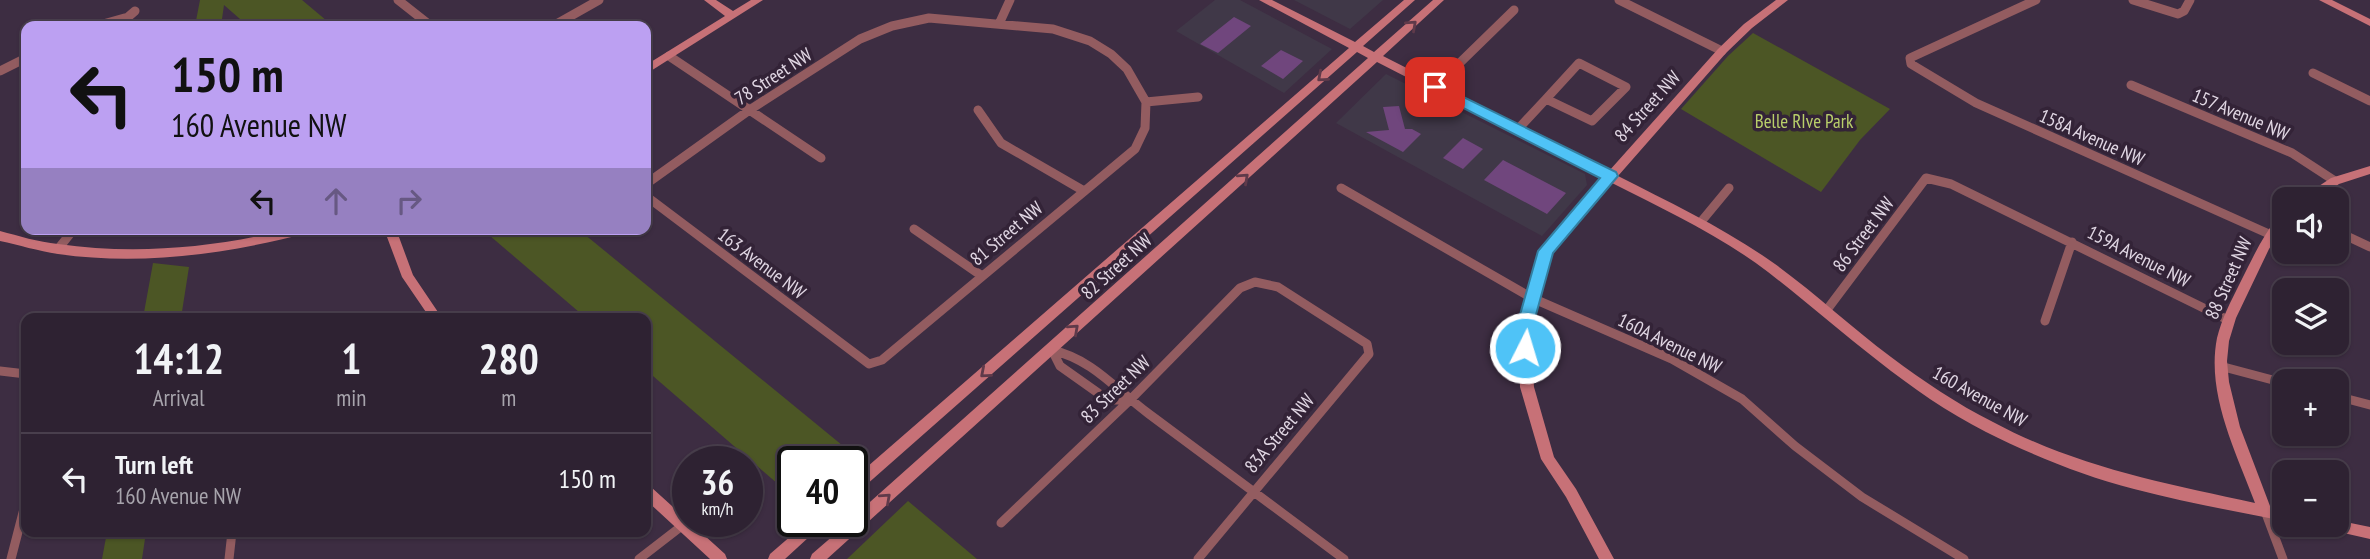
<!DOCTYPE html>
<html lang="en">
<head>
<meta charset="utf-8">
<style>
  :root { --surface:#2e2232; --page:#3a2f3e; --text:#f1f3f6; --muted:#a7a4ac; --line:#493f4d }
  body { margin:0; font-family:"PT Sans Narrow",sans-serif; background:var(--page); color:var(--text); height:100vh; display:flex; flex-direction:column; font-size:26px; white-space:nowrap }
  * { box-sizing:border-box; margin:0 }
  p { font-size:23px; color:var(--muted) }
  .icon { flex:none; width:38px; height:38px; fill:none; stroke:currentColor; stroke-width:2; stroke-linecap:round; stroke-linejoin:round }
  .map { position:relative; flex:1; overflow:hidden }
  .drawer { position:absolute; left:21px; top:313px; width:630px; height:224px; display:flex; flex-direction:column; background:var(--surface); border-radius:14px; box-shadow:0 2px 5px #0004,0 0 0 2px var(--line) }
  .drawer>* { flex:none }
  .guide { position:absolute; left:21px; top:21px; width:630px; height:214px; border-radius:14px; box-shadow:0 2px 5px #0004,0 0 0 2px var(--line); background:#bca0f2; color:#111; overflow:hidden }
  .controls { position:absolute; left:2272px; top:187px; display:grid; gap:14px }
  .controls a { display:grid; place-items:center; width:77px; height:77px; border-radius:14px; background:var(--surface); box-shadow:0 2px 5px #0004,0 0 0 2px var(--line); font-size:35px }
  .speed { position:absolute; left:672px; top:446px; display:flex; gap:14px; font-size:35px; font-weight:700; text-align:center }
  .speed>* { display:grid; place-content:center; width:91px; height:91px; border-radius:50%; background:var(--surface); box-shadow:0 2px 5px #0004,0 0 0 2px var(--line); line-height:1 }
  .speed small { font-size:18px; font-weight:400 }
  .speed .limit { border:4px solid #111; border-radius:10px; background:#fff; color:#111 }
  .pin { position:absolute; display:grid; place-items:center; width:60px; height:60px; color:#fff; margin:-30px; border-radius:14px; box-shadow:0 4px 10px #0006 }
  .me { position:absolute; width:77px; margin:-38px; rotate:5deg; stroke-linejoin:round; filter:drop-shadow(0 0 5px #0008) }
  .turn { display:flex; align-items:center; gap:24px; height:147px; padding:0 35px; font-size:32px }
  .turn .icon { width:91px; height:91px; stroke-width:2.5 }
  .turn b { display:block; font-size:49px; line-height:60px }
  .lanes { display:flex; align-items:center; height:66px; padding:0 35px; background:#0003; justify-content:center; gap:35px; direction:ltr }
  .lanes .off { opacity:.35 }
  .eta { display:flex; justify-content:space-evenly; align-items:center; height:119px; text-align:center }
  .eta b { font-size:42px; font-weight:800; line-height:49px }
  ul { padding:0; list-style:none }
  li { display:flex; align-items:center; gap:21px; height:91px; padding:0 35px; border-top:2px solid var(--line) }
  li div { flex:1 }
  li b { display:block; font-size:26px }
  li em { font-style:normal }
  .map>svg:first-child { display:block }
  .commercial { fill:#403848 }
  .green { fill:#4c5625 }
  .building { fill:#70467d }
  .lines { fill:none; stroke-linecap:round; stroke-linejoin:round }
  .street { stroke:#935c60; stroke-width:9 }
  .secondary { fill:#c77177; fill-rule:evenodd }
  .oneway { stroke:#5f3a4a }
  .route { fill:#4fc3f7; stroke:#337fa1; stroke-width:2 }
  .labels { text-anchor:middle; stroke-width:7; stroke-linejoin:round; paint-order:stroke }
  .street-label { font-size:19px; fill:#e1d7e4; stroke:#332337 }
  .park-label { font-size:19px; fill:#b9cf6a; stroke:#332337 }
</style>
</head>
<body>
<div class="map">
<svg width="2370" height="559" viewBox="0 0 2370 559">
  <rect width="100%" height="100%" fill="#3d2d42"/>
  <path class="commercial" d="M1215,0H1240L1332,49L1284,93L1176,31Z
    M1294,0H1383L1350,29Z
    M1386,74L1585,174L1587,185L1542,236L1336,123Z"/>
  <path class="green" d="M200,0H302L333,26H248L224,5L221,26H195Z
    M1753,33L1890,109L1860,140L1821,192L1681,109L1728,56Z
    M482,229H578L859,459L852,465V462H793V497L646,370V318H586Z
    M153,263L189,267L181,318H143Z
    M908,501L977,559H847Z
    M107,532H146L142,559H102Z"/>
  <path class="building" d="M1234,17L1251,26L1218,53L1200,44Z
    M1281,50L1303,61L1283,79L1261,66Z
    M1399,106L1405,129H1412L1421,134L1403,152L1366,132L1389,130L1383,107Z
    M1463,138L1483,149L1463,169L1443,158Z
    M1503,160L1566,193L1547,214L1484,180Z"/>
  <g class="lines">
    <path class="street" d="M398,0L431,26
      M1619,0L1722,51
      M2036,0L1910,58L1911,64L1976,103L2269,234
      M2133,0L2178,14L2184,11L2190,0
      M999,24L1010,0
      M96,26L128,17L135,11
      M553,26L599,0
      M669,56L821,158
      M1579,63L1626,87L1592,121L1546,99Z
      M0,71L26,58
      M2313,73L2370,101
      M2131,85L2292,153L2335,181
      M1435,87L1514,10
      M1146,102L1198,97
      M978,110L1001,143L1084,191
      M1518,129L1546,99
      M646,184L748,111L860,39L892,26L929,18L1053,29L1090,41L1111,54L1127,69L1146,102
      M1341,188L1532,298L1672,359L1742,399L1795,446L1862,497L1964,559
      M646,196L869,364L882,360L1135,149L1145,128L1146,102
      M1700,223L1729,188
      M914,229L982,276
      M2336,231L2370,247
      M58,249L74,229
      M1826,311L1926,178L1951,184L2228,320
      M2045,321L2072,242
      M1052,350C1094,360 1116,390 1149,414C1214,463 1279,511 1344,559
      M1052,350L1060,366L1108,400H1130
      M2220,366L2284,383
      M0,371L26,374
      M2336,396L2370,405
      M2265,511L2283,559
      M1001,523L1130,400L1240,288L1255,282L1278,287L1367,344L1369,354L1198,559
      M11,559L26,501
      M229,559L232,532
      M639,559L683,525"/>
    <path class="secondary" d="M704,0H716L733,11L751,0H763L646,74V65L725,16Z
      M1259,0H1272L1355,42L1404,0H1415L1363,46L1374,52L1433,0H1444L1383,56L1609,171L1718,49L1744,24L1776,0H1788L1752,28L1726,53L1618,176C1671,203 1726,229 1775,264C1815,293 1851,327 1891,357C1923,381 1957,404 1993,422C2077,467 2163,483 2255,503C2236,452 2206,394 2217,338C2222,318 2231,301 2240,283C2252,259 2263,235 2280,214L2284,213V226L2269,249L2236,318L2229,341L2227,361L2229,382L2240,427L2270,506L2284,509V521C2234,511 2183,502 2134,489C2083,476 2032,455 1986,432C1905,391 1839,327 1768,272C1721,236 1665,210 1612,183L1551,253L1530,329L1534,387L1554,457L1576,489L1614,559H1599L1566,497L1541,459L1520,387L1518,329L1541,248L1603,178L1377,62L827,559H810L812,554L849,522H852V518L1368,58L1357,52L857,493L852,495V480L1349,48Z
      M2319,0H2332L2370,19V26Z
      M2370,166V174L2339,184L2314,200H2298L2331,178Z
      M289,229H314L308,233C226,254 142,266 58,254C38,251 19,245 0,241V231C19,236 38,242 58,244C135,255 214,248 289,229Z
      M384,229H396L413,275L442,318H430L402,277Z
      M646,485L651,487L725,554L727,559H710L646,500Z
      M2336,520L2370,527V539L2326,529L2324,525H2336Z
      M807,522H823L821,526L785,559H768L770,554Z"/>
  </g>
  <defs><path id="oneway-chevron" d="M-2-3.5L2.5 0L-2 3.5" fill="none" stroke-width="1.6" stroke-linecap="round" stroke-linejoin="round" transform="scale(1.75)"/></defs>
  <g class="oneway">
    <use href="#oneway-chevron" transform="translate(1412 25) rotate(-42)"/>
    <use href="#oneway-chevron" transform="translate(1322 77) rotate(139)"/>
    <use href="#oneway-chevron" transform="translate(1244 178) rotate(-42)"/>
    <use href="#oneway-chevron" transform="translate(1074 329) rotate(-42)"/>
    <use href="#oneway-chevron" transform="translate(985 373) rotate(139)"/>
    <use href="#oneway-chevron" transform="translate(886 498) rotate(-42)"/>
  </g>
  <path class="route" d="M1435,83L1616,172L1618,176L1553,253L1532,329L1533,348L1531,353H1519L1516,329L1538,251L1600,178L1430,91V84Z"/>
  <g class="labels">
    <g class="street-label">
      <text transform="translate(773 76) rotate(-33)" y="7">78 Street NW</text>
      <text transform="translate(1647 106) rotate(-48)" y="7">84 Street NW</text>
      <text transform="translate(2241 114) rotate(23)" y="7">157 Avenue NW</text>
      <text transform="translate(2092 137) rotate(24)" y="7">158A Avenue NW</text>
      <text transform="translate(1006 233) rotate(-40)" y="7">81 Street NW</text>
      <text transform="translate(1863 234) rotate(-53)" y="7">86 Street NW</text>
      <text transform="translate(2139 256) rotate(27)" y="7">159A Avenue NW</text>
      <text transform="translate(762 263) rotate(37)" y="7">163 Avenue NW</text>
      <text transform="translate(1116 266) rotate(-42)" y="7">82 Street NW</text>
      <text transform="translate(2228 278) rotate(-66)" y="7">88 Street NW</text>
      <text transform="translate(1670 343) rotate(26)" y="7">160A Avenue NW</text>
      <text transform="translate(1115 389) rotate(-44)" y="7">83 Street NW</text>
      <text transform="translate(1980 396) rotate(29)" y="7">160 Avenue NW</text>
      <text transform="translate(1279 433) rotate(-50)" y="7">83A Street NW</text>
    </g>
    <g class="park-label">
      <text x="1804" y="128">Belle RIve Park</text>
    </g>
  </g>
</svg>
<div class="controls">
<a><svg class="icon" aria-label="sound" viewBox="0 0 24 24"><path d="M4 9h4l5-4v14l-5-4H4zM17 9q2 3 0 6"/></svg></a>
<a><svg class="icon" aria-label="layers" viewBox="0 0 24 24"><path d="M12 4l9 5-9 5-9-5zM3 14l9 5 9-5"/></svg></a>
<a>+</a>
<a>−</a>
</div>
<div class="speed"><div>36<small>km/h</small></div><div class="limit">40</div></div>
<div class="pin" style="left:1435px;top:87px;background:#d93025"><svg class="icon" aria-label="arrive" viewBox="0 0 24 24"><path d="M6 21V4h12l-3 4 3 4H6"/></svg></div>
<svg class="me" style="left:1525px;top:348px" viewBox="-20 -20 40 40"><circle r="17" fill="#4fc3f7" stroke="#fff" stroke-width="3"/><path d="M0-11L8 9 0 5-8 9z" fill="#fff"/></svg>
<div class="guide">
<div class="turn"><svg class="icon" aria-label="left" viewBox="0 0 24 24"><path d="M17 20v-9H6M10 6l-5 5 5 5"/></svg><div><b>150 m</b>160 Avenue NW</div></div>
<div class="lanes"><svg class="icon" aria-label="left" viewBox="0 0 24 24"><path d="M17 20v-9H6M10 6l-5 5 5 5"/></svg><svg class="icon off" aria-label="ahead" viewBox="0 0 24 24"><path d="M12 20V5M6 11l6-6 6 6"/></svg><svg class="icon off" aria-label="right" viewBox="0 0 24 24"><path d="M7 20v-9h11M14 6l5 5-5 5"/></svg></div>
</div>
<section class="drawer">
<div class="eta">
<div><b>14:12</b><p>Arrival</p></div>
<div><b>1</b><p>min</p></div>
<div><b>280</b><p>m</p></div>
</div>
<ul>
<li><svg class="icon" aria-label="left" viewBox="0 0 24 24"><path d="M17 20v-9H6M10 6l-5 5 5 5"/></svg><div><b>Turn left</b><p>160 Avenue NW</p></div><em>150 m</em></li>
</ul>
</section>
</div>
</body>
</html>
